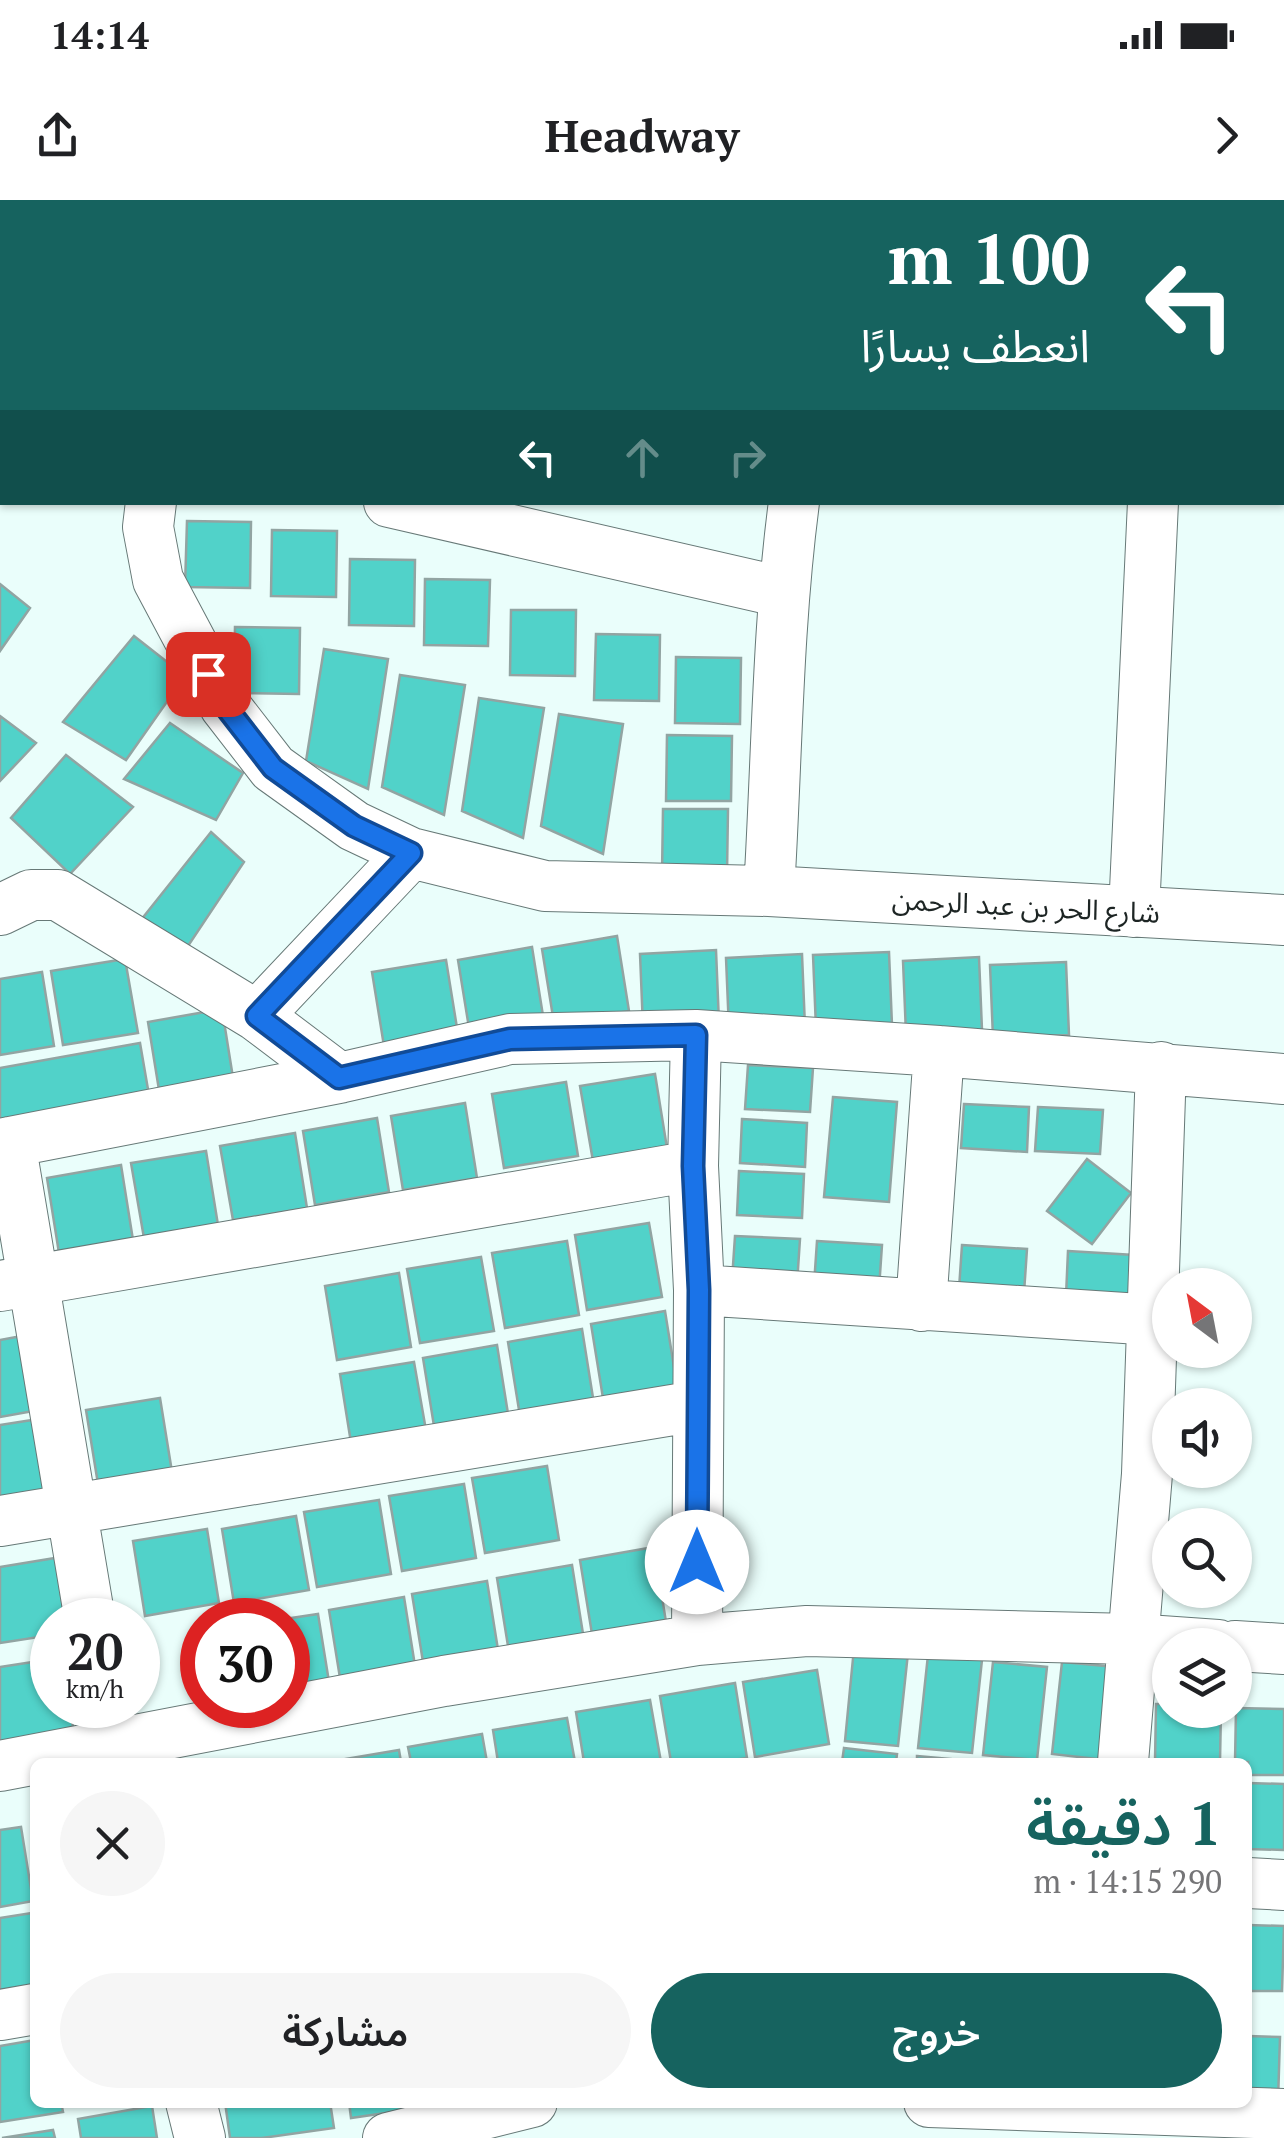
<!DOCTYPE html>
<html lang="ar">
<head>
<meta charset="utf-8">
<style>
  :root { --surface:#fff; --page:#f6f6f6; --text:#202124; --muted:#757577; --accent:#16635f }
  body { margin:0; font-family:"PT Serif","Noto Sans Arabic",serif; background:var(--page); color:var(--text); direction:rtl; height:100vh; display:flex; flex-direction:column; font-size:38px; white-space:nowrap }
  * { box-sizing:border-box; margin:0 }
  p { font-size:32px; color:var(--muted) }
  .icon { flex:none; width:55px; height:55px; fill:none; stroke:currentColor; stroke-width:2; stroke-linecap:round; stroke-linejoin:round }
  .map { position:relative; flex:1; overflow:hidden; direction:ltr }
  .side { position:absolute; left:30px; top:1558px; width:1222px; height:350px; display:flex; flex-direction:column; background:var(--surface); border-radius:15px; box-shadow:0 2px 8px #0004; direction:rtl }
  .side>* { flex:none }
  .banner { position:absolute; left:0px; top:0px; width:1285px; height:305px; box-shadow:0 2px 8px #0004; direction:rtl; background:#16635f; color:#fff; overflow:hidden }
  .needle { width:65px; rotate:328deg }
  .buttons { position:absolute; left:1152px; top:1068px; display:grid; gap:20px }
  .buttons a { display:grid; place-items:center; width:100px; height:100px; border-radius:50%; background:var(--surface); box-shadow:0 2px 8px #0004; font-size:50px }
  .speed { position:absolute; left:30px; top:1398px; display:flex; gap:20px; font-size:50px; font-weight:700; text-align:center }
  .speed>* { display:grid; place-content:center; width:130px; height:130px; border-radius:50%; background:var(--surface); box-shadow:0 2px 8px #0004; line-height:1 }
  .speed small { font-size:25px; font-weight:400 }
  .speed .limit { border:15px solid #d22; background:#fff; color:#111 }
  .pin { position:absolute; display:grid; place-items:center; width:85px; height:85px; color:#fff; margin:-42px; border-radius:20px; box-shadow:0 5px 15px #0006 }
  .me { position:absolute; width:110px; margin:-55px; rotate:0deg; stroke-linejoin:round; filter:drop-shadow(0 0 8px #0008) }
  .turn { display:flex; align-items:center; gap:35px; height:210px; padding:0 30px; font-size:45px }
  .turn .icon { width:130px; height:130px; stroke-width:2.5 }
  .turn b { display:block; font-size:70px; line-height:85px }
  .lanes { display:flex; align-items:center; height:95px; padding:0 30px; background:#0003; justify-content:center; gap:50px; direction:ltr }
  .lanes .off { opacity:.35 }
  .round { display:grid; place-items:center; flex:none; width:105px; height:105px; border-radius:52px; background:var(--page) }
  .overview { display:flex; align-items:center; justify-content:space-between; height:170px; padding:0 30px }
  h1 { font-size:60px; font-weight:600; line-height:75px; color:var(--accent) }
  .primary-button { display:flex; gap:20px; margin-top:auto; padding:20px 30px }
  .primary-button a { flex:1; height:115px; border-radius:60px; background:var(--accent); color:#fff; font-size:40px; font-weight:600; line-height:115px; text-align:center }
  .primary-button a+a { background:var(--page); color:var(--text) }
  .status { display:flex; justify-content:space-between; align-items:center; height:70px; padding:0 50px; background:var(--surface); direction:ltr }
  .status svg { height:28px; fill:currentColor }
  header { display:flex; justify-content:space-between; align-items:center; height:130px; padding:0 30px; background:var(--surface); font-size:45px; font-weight:600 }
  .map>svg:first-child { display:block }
  .building { fill:#51d2c9; stroke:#92a4a2; stroke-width:2.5 }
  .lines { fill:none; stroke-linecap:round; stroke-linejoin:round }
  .minor-casing { stroke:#677977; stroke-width:52 }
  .minor { stroke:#fff; stroke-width:50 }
  .route-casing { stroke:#114b97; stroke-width:25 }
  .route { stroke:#1a73e8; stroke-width:18 }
  .labels { text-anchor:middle; stroke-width:8; stroke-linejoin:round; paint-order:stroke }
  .street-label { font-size:28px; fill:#1d2524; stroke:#fff }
</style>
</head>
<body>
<div class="status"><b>14:14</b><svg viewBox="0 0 49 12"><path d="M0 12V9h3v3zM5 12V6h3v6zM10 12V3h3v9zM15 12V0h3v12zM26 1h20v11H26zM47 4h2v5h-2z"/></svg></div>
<header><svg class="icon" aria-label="forward" viewBox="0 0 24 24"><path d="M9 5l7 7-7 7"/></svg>Headway<svg class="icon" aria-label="share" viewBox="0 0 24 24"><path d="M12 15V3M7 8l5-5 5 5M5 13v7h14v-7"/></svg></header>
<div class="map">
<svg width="1284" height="1938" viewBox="0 0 1284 1938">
  <rect width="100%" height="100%" fill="#eafefb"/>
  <path class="building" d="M187,321L251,322L250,388L185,387Z
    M272,330L337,331L336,397L271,396Z
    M350,359L415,360L414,426L349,425Z
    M425,379L490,380L488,446L424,445Z
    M0,384L30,408L0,451Z
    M511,410H576L575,476L510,475Z
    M235,427L300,428L299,494L234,493Z
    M596,434L660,435L659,501L594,500Z
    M134,436L185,476L126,560L63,522Z
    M324,449L388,459L368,589L306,561Z
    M676,457L741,458L740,524L675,523Z
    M400,475L465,485L444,615L382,587Z
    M479,498L544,508L523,638L462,611Z
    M559,514L623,524L603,654L541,626Z
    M0,516L36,543L0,581Z
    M170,523L243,573L216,620L124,579Z
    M667,535L732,536L731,601H666Z
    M66,555L133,607L70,674L11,618Z
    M663,609H728L727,675H662Z
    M211,632L244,662L188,746L137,725Z
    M617,736L629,811L554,823L542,749Z
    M532,747L544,822L470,834L458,760Z
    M716,750L719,823L643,827L640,754Z
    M889,752L892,825L816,828L813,755Z
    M802,754L805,827L729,830L726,758Z
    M979,757L982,830L906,834L903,761Z
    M125,759L138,833L63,845L51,771Z
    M446,760L458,834L384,846L372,772Z
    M1066,762L1069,835L993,838L990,765Z
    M42,772L54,846L0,855V779Z
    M222,809L234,884L160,896L148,822Z
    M140,843L150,901L0,928V868Z
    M748,865L813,868L810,912L745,909Z
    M655,874L667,948L593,961L580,886Z
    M566,882L578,956L504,968L492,894Z
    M833,897L897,902L889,1002L824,997Z
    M465,903L477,978L403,990L391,916Z
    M964,904L1029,907L1027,952L961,948Z
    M1038,907L1103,910L1100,954L1035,951Z
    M377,918L389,992L315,1005L303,931Z
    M742,919L807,923L805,967L740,963Z
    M295,933L307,1008L233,1020L220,946Z
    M206,951L218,1025L144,1038L131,963Z
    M1087,959L1131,993L1092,1044L1047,1011Z
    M121,965L133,1040L59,1053L47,978Z
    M739,971L804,974L802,1018L737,1015Z
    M649,1023L662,1097L587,1110L575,1035Z
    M735,1036L800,1039L797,1084L732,1080Z
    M567,1041L579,1115L505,1128L492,1053Z
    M817,1041L882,1045L879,1089L814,1085Z
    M962,1045L1027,1049L1024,1093L959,1089Z
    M1068,1051L1134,1055L1131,1099L1066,1096Z
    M481,1057L494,1131L420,1143L407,1069Z
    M399,1073L411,1147L337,1160L325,1086Z
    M665,1111L677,1186L603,1198L591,1124Z
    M582,1129L594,1204L520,1216L508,1142Z
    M27,1135L39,1210L0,1217V1140Z
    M497,1145L509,1220L435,1232L423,1158Z
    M414,1162L427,1236L352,1249L340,1174Z
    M160,1198L172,1272L98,1284L86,1210Z
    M45,1218L57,1293L0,1302V1225Z
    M547,1266L559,1340L485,1353L472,1278Z
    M464,1284L476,1358L402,1371L389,1296Z
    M379,1300L391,1374L317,1387L304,1312Z
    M296,1316L309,1390L234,1403L222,1329Z
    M207,1329L219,1403L145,1416L133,1341Z
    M654,1347L666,1422L592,1434L580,1360Z
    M55,1358L65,1420H52V1435L0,1443V1367Z
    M572,1365L584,1440L509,1452L497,1378Z
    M487,1381L499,1456L424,1468L412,1394Z
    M404,1397L416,1472L341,1484L329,1410Z
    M318,1414L330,1488L288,1495V1420H278Z
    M854,1448L908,1453L898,1546L845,1541Z
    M928,1455L982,1460L972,1553L918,1548Z
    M52,1459V1505H69L74,1532L0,1544V1467Z
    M993,1462L1047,1467L1037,1560L983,1555Z
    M1062,1462L1116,1467L1106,1560L1052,1554Z
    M817,1470L829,1544L755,1557L743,1482Z
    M735,1483L747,1558L720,1562H671L660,1496Z
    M650,1500L661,1562H584L576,1512Z
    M1156,1504H1170V1510H1221L1220,1562H1155Z
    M1236,1508L1284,1509V1575H1248V1562H1235Z
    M567,1518L575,1562H498L493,1530Z
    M482,1534L487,1562H411L408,1547Z
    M844,1548L897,1554L896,1562H842Z
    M399,1550L401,1562H328Z
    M917,1556L971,1561V1562H917Z
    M1248,1583L1284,1584V1650L1248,1649Z
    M21,1627L33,1701L0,1707V1630Z
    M32,1713L35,1788L0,1794V1718Z
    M1248,1725L1284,1726L1282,1791H1248Z
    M1248,1836L1280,1837L1278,1902H1248Z
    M35,1840V1902H61L63,1912L0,1922V1846Z
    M225,1902H330L334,1928L262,1938H230Z
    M349,1902H454V1903L351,1918Z
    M152,1906L157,1938H81L78,1919Z
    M53,1930L55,1938H2Z"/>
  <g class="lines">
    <g class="minor-casing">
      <path id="minor" d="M353,0L362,2
        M765,0L766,2
        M178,2L179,0
        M836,2V0
        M1178,2V0
        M1282,118H1284
        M151,302L148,327L158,380L225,506L273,568L354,626L411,653L545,686L769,691L1284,720
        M389,302L782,392
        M769,691C777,561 777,431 794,302
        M0,710L31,695H58L257,816L339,878
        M1134,712L1153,302
        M257,816L411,653
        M696,835L693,966L699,1090L697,1440
        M10,942L90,1420
        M0,944L339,878L510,839L696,835L939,851L1284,879
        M0,1086L693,966
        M699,1090L1155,1120
        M921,1106L939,851
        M0,1321L697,1206
        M1235,1446L1284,1449
        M1123,1562L1147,1274L1161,867
        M0,1566L444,1481L697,1440L807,1431L1132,1439L1218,1445
        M1248,1683L1284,1685
        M0,1815L35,1809
        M191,1902L200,1938
        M929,1902L1284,1914
        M388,1938L532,1902"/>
    </g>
    <use href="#minor" class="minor"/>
  </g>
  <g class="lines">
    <g class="route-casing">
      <path id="route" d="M208,474L225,506L273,568L354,626L411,653L257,816L339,878L510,839L696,835L693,966L699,1090L697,1362"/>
    </g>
    <use href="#route" class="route"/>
  </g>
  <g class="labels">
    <g class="street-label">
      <text transform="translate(1026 706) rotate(3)" y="10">شارع الحر بن عبد الرحمن</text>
    </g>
  </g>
</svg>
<div class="buttons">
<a><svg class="needle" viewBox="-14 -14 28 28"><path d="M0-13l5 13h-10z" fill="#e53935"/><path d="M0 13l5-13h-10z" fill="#757577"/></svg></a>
<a><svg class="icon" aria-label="sound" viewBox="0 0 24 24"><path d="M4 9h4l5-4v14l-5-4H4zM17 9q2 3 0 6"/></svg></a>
<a><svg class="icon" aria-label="search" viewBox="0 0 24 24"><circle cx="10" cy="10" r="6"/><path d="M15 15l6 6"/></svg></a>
<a><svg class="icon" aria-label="layers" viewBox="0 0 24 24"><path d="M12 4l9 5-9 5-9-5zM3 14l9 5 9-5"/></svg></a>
</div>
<div class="speed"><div>20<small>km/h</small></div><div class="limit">30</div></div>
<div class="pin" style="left:208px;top:474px;background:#d93025"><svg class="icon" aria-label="arrive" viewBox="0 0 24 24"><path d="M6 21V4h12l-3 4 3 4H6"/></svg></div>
<svg class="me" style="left:697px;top:1362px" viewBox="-20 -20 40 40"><circle r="19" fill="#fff"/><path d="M0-13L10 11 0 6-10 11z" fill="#1a73e8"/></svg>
<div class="banner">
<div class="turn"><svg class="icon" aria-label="left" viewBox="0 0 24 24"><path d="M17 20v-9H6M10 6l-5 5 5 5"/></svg><div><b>100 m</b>انعطف يسارًا</div></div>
<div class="lanes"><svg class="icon" aria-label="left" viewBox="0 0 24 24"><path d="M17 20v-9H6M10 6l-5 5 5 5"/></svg><svg class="icon off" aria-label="ahead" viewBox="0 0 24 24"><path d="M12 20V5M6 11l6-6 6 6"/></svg><svg class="icon off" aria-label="right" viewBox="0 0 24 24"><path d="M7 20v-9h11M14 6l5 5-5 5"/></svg></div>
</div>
<section class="side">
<div class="overview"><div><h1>1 دقيقة</h1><p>290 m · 14:15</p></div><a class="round"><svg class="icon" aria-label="close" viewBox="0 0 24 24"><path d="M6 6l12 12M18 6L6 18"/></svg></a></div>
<div class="primary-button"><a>خروج</a><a>مشاركة</a></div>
</section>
</div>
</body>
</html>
